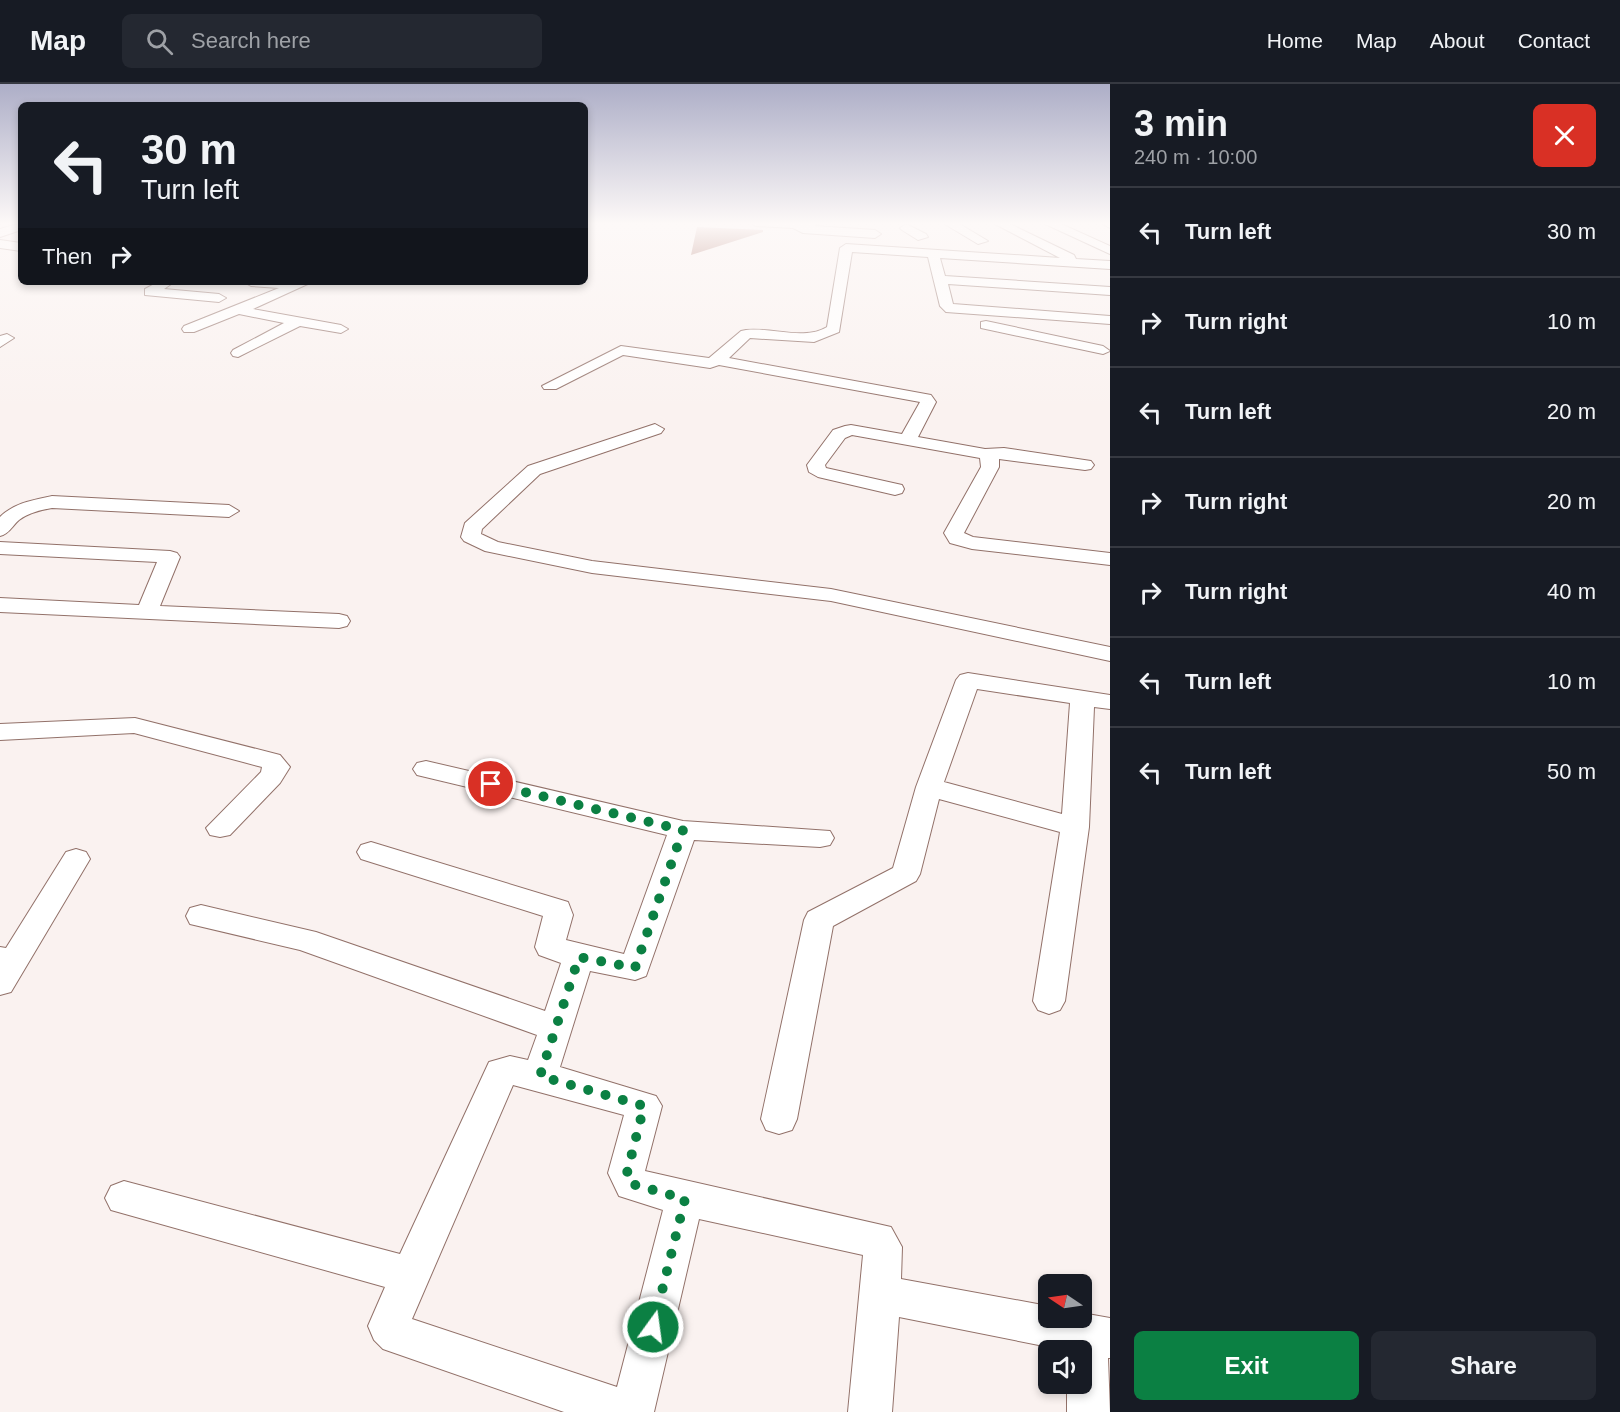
<!DOCTYPE html>
<html lang="en">
<head>
<meta charset="utf-8">
<style>
  :root { --surface:#171b24; --page:#242831; --text:#f1f3f6; --muted:#9ea1a6; --line:#363941; --accent:#0b8043 }
  body { margin:0; font-family:Helvetica,sans-serif; background:var(--page); color:var(--text); height:100vh; display:flex; flex-direction:column; font-size:22px; white-space:nowrap }
  * { box-sizing:border-box; margin:0 }
  p { font-size:20px; color:var(--muted) }
  .icon { flex:none; width:33px; height:33px; fill:none; stroke:currentColor; stroke-width:2; stroke-linecap:round; stroke-linejoin:round }
  .map { position:relative; flex:1; overflow:hidden }
  .sheet { display:flex; flex-direction:column; background:var(--surface); width:510px }
  .sheet>* { flex:none }
  .hud { position:absolute; left:18px; top:18px; width:570px; height:183px; border-radius:9px; box-shadow:0 3px 9px #0003; background:#171b24; color:var(--text); overflow:hidden }
  .needle { width:39px; rotate:283deg }
  .fabs { position:absolute; left:1038px; top:1190px; display:grid; gap:12px }
  .fabs a { display:grid; place-items:center; width:54px; height:54px; border-radius:9px; background:var(--surface); box-shadow:0 3px 9px #0003; font-size:30px }
  .pin { position:absolute; display:grid; place-items:center; width:51px; height:51px; color:#fff; margin:-26px; border:3px solid #fff; border-radius:50%; box-shadow:0 2px 6px #0007 }
  .me { position:absolute; width:66px; margin:-33px; rotate:14deg; stroke-linejoin:round; filter:drop-shadow(0 0 4px #0008) }
  .turn { display:flex; align-items:center; gap:21px; height:126px; padding:0 24px; font-size:27px }
  .turn .icon { width:78px; height:78px; stroke-width:2.5 }
  .turn b { display:block; font-size:42px; line-height:51px }
  .then { display:flex; align-items:center; height:57px; padding:0 24px; background:#0003; gap:12px; font-size:22px }
  .round { display:grid; place-items:center; flex:none; width:63px; height:63px; border-radius:9px; background:var(--page) }
  .summary { display:flex; align-items:center; justify-content:space-between; height:102px; padding:0 24px }
  h1 { font-size:36px; font-weight:800; line-height:45px }
  .action { display:flex; gap:12px; margin-top:auto; padding:12px 24px }
  .action a { flex:1; height:69px; border-radius:9px; background:var(--accent); color:#fff; font-size:24px; font-weight:800; line-height:69px; text-align:center }
  .action a+a { background:var(--page); color:var(--text) }
  ul { padding:0; list-style:none }
  li { display:flex; align-items:center; gap:18px; height:90px; padding:0 24px; border-top:2px solid var(--line) }
  li div { flex:1 }
  li b { display:block; font-size:22px }
  li em { font-style:normal }
  header { display:flex; align-items:center; gap:36px; box-sizing:border-box; height:84px; padding:0 30px; background:var(--surface); border-bottom:2px solid var(--line) }
  header strong { font-size:28px }
  nav { display:flex; gap:33px; margin-inline-start:auto; font-size:21px }
  .search { width:420px; height:54px; background:var(--page); display:flex; align-items:center; gap:15px; box-sizing:border-box; padding:0 21px; border-radius:9px; color:var(--muted); font-size:22px }
  main { display:flex; flex:1; min-height:0 }
  .map>svg:first-child { display:block }
  .building { fill:#944e40 }
  .lines { fill:none; stroke-linecap:round; stroke-linejoin:round }
  .minor-casing { stroke:#927169; stroke-width:2 }
  .minor { fill:#fff; fill-rule:evenodd }
  .route { stroke:#0b8043; stroke-width:10; stroke-dasharray:0 18 }
</style>
</head>
<body>
<header>
<strong>Map</strong>
<div class="search"><svg class="icon" aria-label="search" viewBox="0 0 24 24"><circle cx="10" cy="10" r="6"/><path d="M15 15l6 6"/></svg>Search here</div>
<nav><a>Home</a><a>Map</a><a>About</a><a>Contact</a></nav>
</header>
<main>
<div class="map">
<svg width="1110" height="1328" viewBox="0 0 1110 1328">
  <rect width="100%" height="100%" fill="#faf2f0"/>
  <path class="building" d="M697,143L763,146V148L691,171Z"/>
  <g class="lines">
    <g class="minor-casing">
      <path id="minor" d="M21,139V146L0,153V145Z
        M751,139H818L814,142L875,146L881,150L875,154L803,149L793,144L756,142Z
        M943,139H958L988,157L978,160Z
        M993,139H1008L1074,171L1076,175L1110,177V185L940,174L945,192L1110,203V211L948,200L953,220L1110,232V240L946,228L940,222L928,173L852,168L839,248L814,258L750,254L729,274L931,311L936,318L918,353L985,365L1004,364L1091,377L1094,381L1091,385L1085,386L999,375V383L964,449L973,453L1110,469V481L972,465L950,459L944,449L981,383L980,374L852,351L845,354L825,381L826,384L902,401L904,405L902,409L895,411L818,393L809,388L807,381L833,346L845,342L851,341L902,350L920,318L719,281L710,284L623,271L556,305H544L542,302L621,262L709,274L741,247L746,246C773,243 803,257 827,243L840,164L846,160L1060,174Z
        M1043,139H1059L1110,162V170Z
        M1101,139H1110V144Z
        M906,140L926,150L928,153L918,156L902,146L900,144Z
        M0,156L21,159V167L0,164Z
        M158,198H174L164,205L219,210L226,214L219,218L145,211V205Z
        M244,198H312L253,225L341,241L348,245L341,249L300,242L238,273L233,272L231,269L233,266L284,239L239,230L194,248H184L182,245L184,242L279,204L251,202Z
        M986,237L1103,262L1110,267L1103,270L981,244V238Z
        M7,250L14,254L0,263V252Z
        M655,340L664,345L661,349L540,390L482,445L481,450L498,458L592,477L831,505L1110,563V577L831,517L592,489L485,467L464,457L461,453L465,439L528,382Z
        M52,412L229,421L239,427L229,433L52,424C40,426 28,429 19,436C12,442 9,450 0,452V433C14,419 33,416 52,412Z
        M0,458L170,467L177,469L180,473L160,522L339,530L347,532L350,537L347,542L339,544L0,528V514L139,521L157,478L0,470Z
        M968,589L1110,611V625L1094,623L1089,743L1065,917L1060,926L1049,930L1038,926L1033,917L1060,748L939,715L920,790L916,797L833,842L797,1035L792,1046L779,1050L766,1046L761,1035L804,836L808,828L893,784L916,703L956,596L960,591ZM977,605L1070,619L1062,730L944,698Z
        M135,634L280,671L290,683L280,699L230,751L220,753L210,751L206,744L261,688L262,683L134,649L0,656V640Z
        M426,677L683,737L830,747L834,754L830,761L820,763L694,756L646,892L635,896L590,887L560,983L656,1012L662,1022L645,1087L891,1143L902,1163L901,1195L1048,1222V1233H1082V1229L1110,1234V1274H1108L1110,1328H1067V1299H1082V1266H1064L899,1233L892,1328H848L863,1171L699,1135L654,1328H564L383,1265L374,1256L368,1242L385,1203L111,1126L105,1114L111,1102L124,1097L400,1170L489,978L510,972L528,976L537,951L300,866L190,840L186,832L190,824L201,821L316,848L545,927L561,879L539,871L535,863L543,832L361,775L357,768L361,761L371,758L568,818L573,831L566,856L624,870L667,751L417,691L413,685L417,679ZM513,1001L624,1031L608,1089L619,1112L663,1126L617,1303L412,1235Z
        M76,765L86,768L90,775L11,908L0,911V863L6,864L66,768Z"/>
    </g>
    <use href="#minor" class="minor"/>
  </g>
  <linearGradient id="sky" x2="0" y2="1"><stop stop-color="#adaec7"/><stop offset="0.43" stop-color="#fdf9f8"/><stop offset="1" stop-color="#fdf9f8" stop-opacity="0"/></linearGradient>
  <rect width="1110" height="325" fill="url(#sky)"/>
  <g class="lines">
    <path class="route" d="M491,700L683,746L635,884L579,873L540,992L644,1022L626,1093L632,1100L685,1115L653,1243"/>
  </g>
</svg>
<div class="fabs">
<a><svg class="needle" viewBox="-14 -14 28 28"><path d="M0-13l5 13h-10z" fill="#e53935"/><path d="M0 13l5-13h-10z" fill="#9ea1a6"/></svg></a>
<a><svg class="icon" aria-label="sound" viewBox="0 0 24 24"><path d="M4 9h4l5-4v14l-5-4H4zM17 9q2 3 0 6"/></svg></a>
</div>
<div class="pin" style="left:491px;top:700px;background:#d93025"><svg class="icon" aria-label="arrive" viewBox="0 0 24 24"><path d="M6 21V4h12l-3 4 3 4H6"/></svg></div>
<svg class="me" style="left:653px;top:1243px" viewBox="-20 -20 40 40"><circle r="17" fill="#0b8043" stroke="#fff" stroke-width="3"/><path d="M0-11L8 9 0 5-8 9z" fill="#fff"/></svg>
<div class="hud">
<div class="turn"><svg class="icon" aria-label="left" viewBox="0 0 24 24"><path d="M17 20v-9H6M10 6l-5 5 5 5"/></svg><div><b>30 m</b>Turn left</div></div>
<div class="then">Then<svg class="icon" aria-label="right" viewBox="0 0 24 24"><path d="M7 20v-9h11M14 6l5 5-5 5"/></svg></div>
</div>
</div>
<section class="sheet">
<div class="summary"><div><h1>3 min</h1><p>240 m · 10:00</p></div><a class="round" style="background:#d93025;color:#fff"><svg class="icon" aria-label="close" viewBox="0 0 24 24"><path d="M6 6l12 12M18 6L6 18"/></svg></a></div>
<ul>
<li><svg class="icon" aria-label="left" viewBox="0 0 24 24"><path d="M17 20v-9H6M10 6l-5 5 5 5"/></svg><div><b>Turn left</b></div><em>30 m</em></li>
<li><svg class="icon" aria-label="right" viewBox="0 0 24 24"><path d="M7 20v-9h11M14 6l5 5-5 5"/></svg><div><b>Turn right</b></div><em>10 m</em></li>
<li><svg class="icon" aria-label="left" viewBox="0 0 24 24"><path d="M17 20v-9H6M10 6l-5 5 5 5"/></svg><div><b>Turn left</b></div><em>20 m</em></li>
<li><svg class="icon" aria-label="right" viewBox="0 0 24 24"><path d="M7 20v-9h11M14 6l5 5-5 5"/></svg><div><b>Turn right</b></div><em>20 m</em></li>
<li><svg class="icon" aria-label="right" viewBox="0 0 24 24"><path d="M7 20v-9h11M14 6l5 5-5 5"/></svg><div><b>Turn right</b></div><em>40 m</em></li>
<li><svg class="icon" aria-label="left" viewBox="0 0 24 24"><path d="M17 20v-9H6M10 6l-5 5 5 5"/></svg><div><b>Turn left</b></div><em>10 m</em></li>
<li><svg class="icon" aria-label="left" viewBox="0 0 24 24"><path d="M17 20v-9H6M10 6l-5 5 5 5"/></svg><div><b>Turn left</b></div><em>50 m</em></li>
</ul>
<div class="action"><a>Exit</a><a>Share</a></div>
</section>
</main>
</body>
</html>
